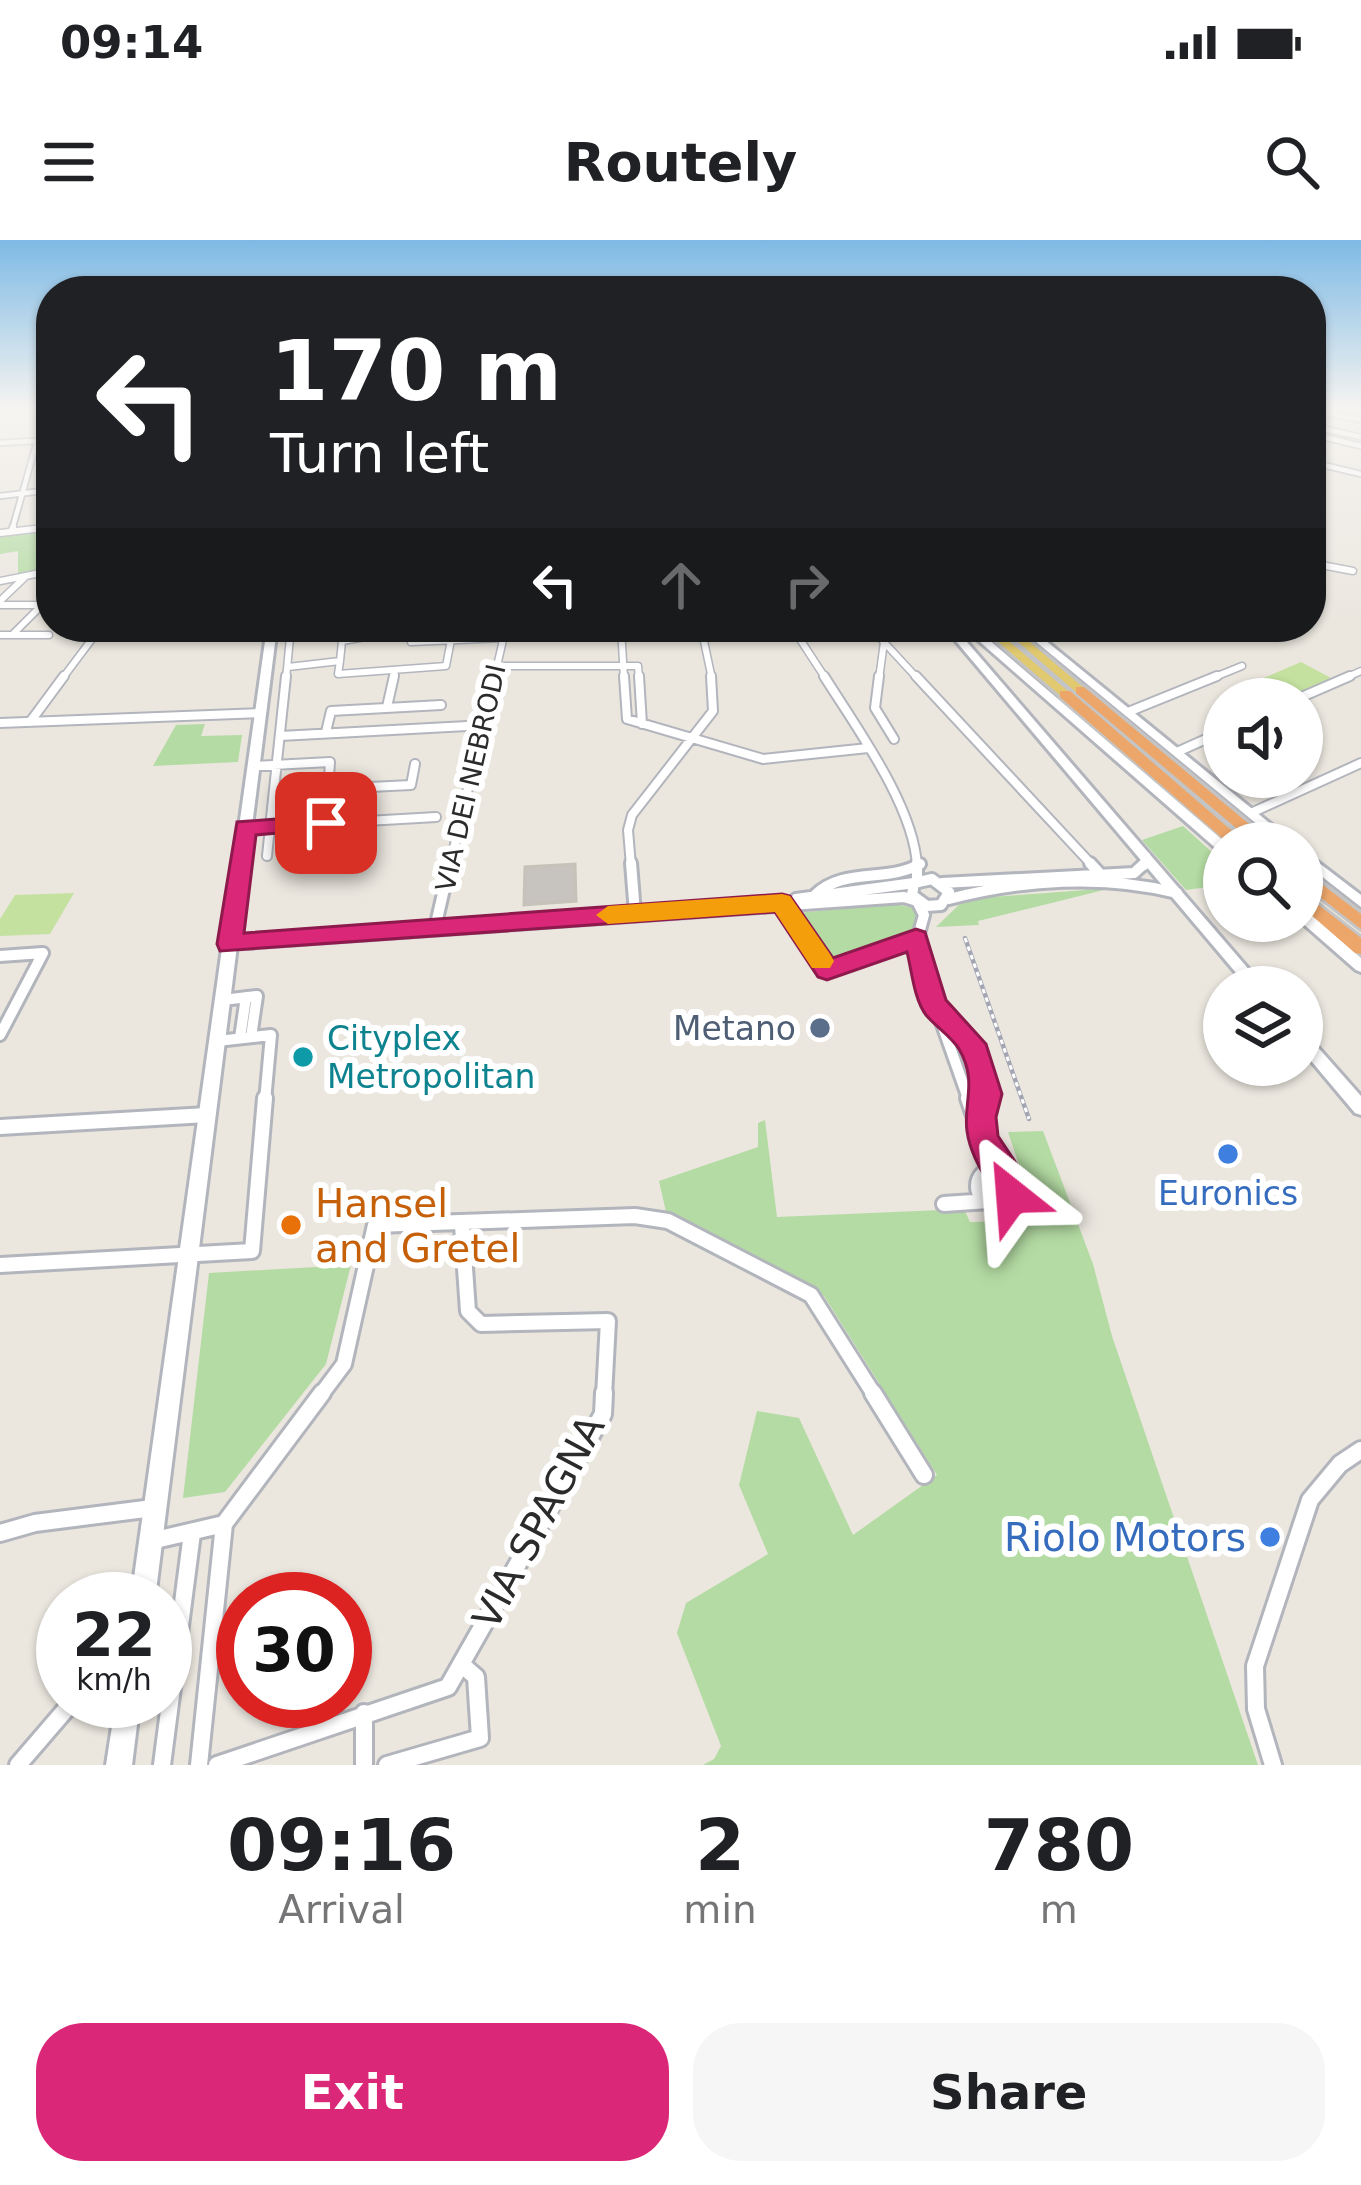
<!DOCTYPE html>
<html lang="en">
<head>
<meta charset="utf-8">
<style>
  :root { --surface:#fff; --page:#f6f6f6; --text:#202124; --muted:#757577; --accent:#db2777 }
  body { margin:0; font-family:"DejaVu Sans",sans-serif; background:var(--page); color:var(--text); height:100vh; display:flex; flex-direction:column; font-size:45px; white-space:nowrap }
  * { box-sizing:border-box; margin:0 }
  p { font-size:39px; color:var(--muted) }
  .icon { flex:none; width:66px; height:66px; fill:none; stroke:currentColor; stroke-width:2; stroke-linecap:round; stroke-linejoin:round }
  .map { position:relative; height:1525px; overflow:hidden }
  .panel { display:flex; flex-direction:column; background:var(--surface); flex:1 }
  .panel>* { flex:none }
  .hud { position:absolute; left:36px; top:36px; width:1290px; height:366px; border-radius:48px; box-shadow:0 3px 9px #0004; background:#202124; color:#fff; overflow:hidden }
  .tools { position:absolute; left:1203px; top:438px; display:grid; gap:24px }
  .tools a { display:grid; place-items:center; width:120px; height:120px; border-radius:50%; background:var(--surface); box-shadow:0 3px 9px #0004; font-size:60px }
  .speed { position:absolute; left:36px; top:1332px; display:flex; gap:24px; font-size:60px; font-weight:700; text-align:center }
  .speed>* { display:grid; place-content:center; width:156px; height:156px; border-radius:50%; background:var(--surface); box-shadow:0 3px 9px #0004; line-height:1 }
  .speed small { font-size:30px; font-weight:400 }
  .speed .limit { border:18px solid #d22; background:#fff; color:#111 }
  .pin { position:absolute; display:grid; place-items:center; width:102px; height:102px; color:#fff; margin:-51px; border-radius:24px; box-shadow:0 6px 18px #0006 }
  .me { position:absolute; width:132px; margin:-66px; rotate:332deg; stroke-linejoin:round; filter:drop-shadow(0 0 9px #0008) }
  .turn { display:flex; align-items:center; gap:42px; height:252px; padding:0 36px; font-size:54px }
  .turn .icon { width:156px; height:156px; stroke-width:2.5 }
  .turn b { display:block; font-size:84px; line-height:102px }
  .lanes { display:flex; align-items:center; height:114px; padding:0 36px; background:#0003; justify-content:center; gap:60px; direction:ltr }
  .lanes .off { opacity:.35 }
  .eta { display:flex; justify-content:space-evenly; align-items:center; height:204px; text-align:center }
  .eta b { font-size:72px; font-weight:600; line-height:84px }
  .cta { display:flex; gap:24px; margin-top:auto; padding:24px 36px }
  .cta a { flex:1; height:138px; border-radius:48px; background:var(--accent); color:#fff; font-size:48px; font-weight:600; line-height:138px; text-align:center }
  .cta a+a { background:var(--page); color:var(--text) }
  .status { display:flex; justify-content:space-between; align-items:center; height:84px; padding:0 60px; background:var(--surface); direction:ltr }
  .status svg { height:33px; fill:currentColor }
  header { display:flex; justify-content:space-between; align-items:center; height:156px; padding:0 36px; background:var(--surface); font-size:54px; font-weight:600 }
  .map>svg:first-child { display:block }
  .green { fill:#b4dba3 }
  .pitch { fill:#c4e1a0 }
  .building { fill:#c7c3be; stroke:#c7c2b9; stroke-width:3 }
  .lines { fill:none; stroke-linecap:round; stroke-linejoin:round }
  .street-far5-casing { stroke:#b3b5bd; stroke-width:8 }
  .street-far4-casing { stroke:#b3b5bd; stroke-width:9 }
  .street-far3-casing { stroke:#b3b5bd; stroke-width:12 }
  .street-far2-casing { stroke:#b3b5bd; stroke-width:16 }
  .street-far1-casing { stroke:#b3b5bd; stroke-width:20 }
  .street-casing { stroke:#b3b5bd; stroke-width:22 }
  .secondary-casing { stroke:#b3b5bd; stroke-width:6 }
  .primary-casing { stroke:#c4c4c4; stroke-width:6 }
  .highway-casing { stroke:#c4c4c4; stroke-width:6 }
  .street-far5 { stroke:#fff; stroke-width:4.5 }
  .street-far4 { stroke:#fff; stroke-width:6 }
  .street-far3 { stroke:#fff; stroke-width:8 }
  .street-far2 { stroke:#fff; stroke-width:10 }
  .street-far1 { stroke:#fff; stroke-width:14 }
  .street { stroke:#fff; stroke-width:16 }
  .secondary { fill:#fff; fill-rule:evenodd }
  .primary { fill:#e1c96f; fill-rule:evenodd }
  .highway { fill:#eca66a; fill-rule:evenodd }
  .rail-casing { stroke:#a3a5b3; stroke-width:4.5 }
  .rail { stroke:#fff; stroke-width:3; stroke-dasharray:4.5; stroke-linecap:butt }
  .route { fill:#db2777; stroke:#8e194d; stroke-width:3 }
  .slow { fill:#f59e0b }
  .service-dot { fill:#5c6f8a; stroke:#fff; stroke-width:4.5 }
  .culture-dot { fill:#0f9aa8; stroke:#fff; stroke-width:4.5 }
  .shop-dot { fill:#3f7fe0; stroke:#fff; stroke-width:4.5 }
  .food-dot { fill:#e8710a; stroke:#fff; stroke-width:4.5 }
  .labels { text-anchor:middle; stroke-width:12; stroke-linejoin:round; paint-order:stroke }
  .far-street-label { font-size:27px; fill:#2b2b2b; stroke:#fff }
  .service-label { font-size:33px; fill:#4e5e75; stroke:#fff; text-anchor:end }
  .culture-label { font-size:33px; fill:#0d838f; stroke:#fff; text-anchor:start }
  .shop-label { font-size:33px; fill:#366cbe; stroke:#fff }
  .near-food-label { font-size:39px; fill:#c56008; stroke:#fff; text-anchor:start }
  .near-street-label { font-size:39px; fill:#2b2b2b; stroke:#fff }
  .near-shop-label { font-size:39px; fill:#366cbe; stroke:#fff; text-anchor:end }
</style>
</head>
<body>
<div class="status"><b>09:14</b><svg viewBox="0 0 49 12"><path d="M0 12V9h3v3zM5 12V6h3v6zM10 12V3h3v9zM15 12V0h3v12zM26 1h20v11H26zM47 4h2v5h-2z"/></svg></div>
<header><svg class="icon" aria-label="menu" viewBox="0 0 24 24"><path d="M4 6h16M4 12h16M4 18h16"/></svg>Routely<svg class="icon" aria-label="search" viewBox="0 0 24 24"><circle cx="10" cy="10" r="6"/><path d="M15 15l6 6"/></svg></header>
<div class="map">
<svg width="1361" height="1525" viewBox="0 0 1361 1525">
  <rect width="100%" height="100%" fill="#ebe7df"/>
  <path class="green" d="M51,289V329L18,335V311L0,314V296Z
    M205,484L201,496L242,495L238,522L153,526L176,485Z
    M1183,586L1224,623V645L1186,650L1142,600Z
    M1112,648L978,681L979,685L936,687L965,659Z
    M896,664L913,668L920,678L904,700L828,720L797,673Z
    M765,880L777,977L964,969L970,982L1020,981L1028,952L1008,892L1043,891L1093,1024L1112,1096L1258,1525H703L714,1519L721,1506L677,1393L686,1363L768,1314L739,1245L757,1171L799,1178L853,1295L937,1235L824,1056L666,972L659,941L758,907V883Z
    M351,1025L326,1124L225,1252L183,1258L209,1033Z"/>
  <path class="pitch" d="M1301,422L1333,439L1291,457L1259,440Z
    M74,653L50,694L0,696V679L15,655Z"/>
  <path class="building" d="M575,624L576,661L524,665L525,627Z"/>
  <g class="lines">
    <g class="street-far5-casing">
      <path id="street-far5" d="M1311,170L1361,180
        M1311,186L1361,197
        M1311,194L1361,206
        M0,203L51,200
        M1311,222L1361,234
        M0,256L51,250
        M12,290L37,201
        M28,290L51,287"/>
    </g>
    <g class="street-far4-casing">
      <path id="street-far4" d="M11,292L13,287
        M0,293L51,287
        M1311,323L1353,331
        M0,341L51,331
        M0,361L24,338
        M0,365H45
        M621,387L624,439
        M701,387L712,439
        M792,387L826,439
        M870,387L918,439
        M0,395H49
        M12,395L51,356
        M411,402L503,398
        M340,421L342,401L360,398
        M498,426H638L639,439
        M288,427L340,421L338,434L446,426L451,400
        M62,439L101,387
        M286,439L291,387
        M393,439L395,430
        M494,439L506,387
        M879,439L884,402
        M1210,439L1242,426
        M1343,439L1361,431"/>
    </g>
    <g class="street-far3-casing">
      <path id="street-far3" d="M624,436L627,479L763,519L868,508
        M639,436L642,484
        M824,436C856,487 914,566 917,626
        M879,436L875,468L894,499
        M916,436L1093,626
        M1297,459L1350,436
        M387,467L394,436
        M1128,472L1217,436
        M30,482L64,436
        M0,483L260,473
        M326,492L331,471L441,465
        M280,496L486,485
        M1177,512L1224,491
        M254,526L330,522L326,583
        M329,549L411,545L415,524
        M1251,573L1361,523
        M245,588L436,577
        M267,616L286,436
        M450,626L494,436
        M631,626L628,590L632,575L713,471L711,436
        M916,626L920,624
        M1144,626L1146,616"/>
    </g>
    <g class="street-far2-casing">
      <path id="street-far2" d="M631,623L635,673
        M1090,623L1101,635
        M932,639L949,652L941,665L927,666L912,655L914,643Z
        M917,641V623
        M942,643L1134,633L1145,623
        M815,655C843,627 887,643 920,624
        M796,659L914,643
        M949,659C1021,640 1104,634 1177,653
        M782,663L827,730L916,699
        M435,688L450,623
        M229,704L904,657L917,661L924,675L916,704L938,773
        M0,716L43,713
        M222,760L257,756L251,797
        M0,795L43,713
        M240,798L246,757
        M217,801L271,795L265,861
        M969,861L938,773C968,796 987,823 987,861"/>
    </g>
    <g class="street-far1-casing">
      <path id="street-far1" d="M968,858L986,910L1007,936
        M0,887L207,875
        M982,896L987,858
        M978 946a17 17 0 1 1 34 0a17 17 0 1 1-34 0Z
        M944,964L988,961
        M462,985L468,1071L481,1084L608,1081L604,1156
        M0,1025L252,1011L265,858
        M320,1156L344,1124L375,985L635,976L668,981L811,1055L875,1156"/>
    </g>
    <g class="street-casing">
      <path id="street" d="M873,1153L924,1235
        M0,1293L35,1283L153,1268
        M151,1301L224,1284L322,1153
        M364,1473V1525
        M18,1525L73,1461
        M162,1525L192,1293
        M199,1525L224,1284
        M217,1525L448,1447L603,1174L604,1153
        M387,1525L480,1498L476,1437L461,1424
        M1273,1525L1256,1469L1255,1426L1310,1260L1340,1224L1361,1210"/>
    </g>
    <g class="secondary-casing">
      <path id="secondary" d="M267,387H277L155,1359H131Z
        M944,387H954L1264,747H1248Z
        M963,387H974L1226,603H1224V612L1219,611Z
        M1018,387H1029L1294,603H1280Z
        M1302,610L1361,655V667L1302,621Z
        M1302,670L1307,671L1361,718V732L1356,730L1300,681H1302Z
        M1302,793L1307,795L1361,856V875L1355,873L1302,810Z
        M116,1461H140L132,1525H106Z"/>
    </g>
    <g class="primary-casing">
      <path id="primary" d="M981,387H992L1069,452V456H1061Z
        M1001,387H1012L1084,448V452H1076Z"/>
    </g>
    <g class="highway-casing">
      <path id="highway" d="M1076,447H1084L1272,603H1254L1076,453Z
        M1060,451H1070L1246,603H1228L1060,457Z
        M1302,629L1361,674V689L1302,643Z
        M1302,652L1361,698V714L1355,713L1302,667Z"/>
    </g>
    <use href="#street-far5" class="street-far5"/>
    <use href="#street-far4" class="street-far4"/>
    <use href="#street-far3" class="street-far3"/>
    <use href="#street-far2" class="street-far2"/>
    <use href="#street-far1" class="street-far1"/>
    <use href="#street" class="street"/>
    <use href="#secondary" class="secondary"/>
    <use href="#primary" class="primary"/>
    <use href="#highway" class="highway"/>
    <g class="rail-casing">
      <path id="rail" d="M965,698L1029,879"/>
    </g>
    <use href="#rail" class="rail"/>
  </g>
  <linearGradient id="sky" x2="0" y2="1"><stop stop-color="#7ebae5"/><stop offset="0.44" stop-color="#f6f4f1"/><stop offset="1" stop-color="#f6f4f1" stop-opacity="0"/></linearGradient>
  <rect width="1361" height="383" fill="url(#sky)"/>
  <path class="route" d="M326,575L334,578V588L256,595L244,693L782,654L790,656L833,718L916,689L925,692L946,760L986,804L1002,854L996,877L998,896L1027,940L1024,967L1012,971L1001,967C990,942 971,920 967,891C963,863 978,841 959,809C951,796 936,787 926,775C914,759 912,732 907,712L827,740L818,737L775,672L220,711L217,704L237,582Z"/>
  <path class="slow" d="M782,654L790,656L830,714L834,721L830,728H812L775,672L608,684L596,675L608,666Z"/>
  <circle class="service-dot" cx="820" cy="788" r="12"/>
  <circle class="culture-dot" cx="303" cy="817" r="12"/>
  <g class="shop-dot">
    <circle cx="1228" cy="914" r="12"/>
    <circle cx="1270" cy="1297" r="12"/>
  </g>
  <circle class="food-dot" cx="291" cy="985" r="12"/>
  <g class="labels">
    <g class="far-street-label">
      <text transform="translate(471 538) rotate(-77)" y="9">VIA DEI NEBRODI</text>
    </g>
    <g class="service-label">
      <text x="796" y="800">Metano</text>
    </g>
    <g class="culture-label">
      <text x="327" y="810">Cityplex<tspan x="327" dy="38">Metropolitan</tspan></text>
    </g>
    <g class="shop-label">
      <text x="1228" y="965">Euronics</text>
    </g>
    <g class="near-food-label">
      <text x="315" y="977">Hansel<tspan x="315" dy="45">and Gretel</tspan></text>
    </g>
    <g class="near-street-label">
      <text transform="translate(538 1282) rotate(-62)" y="14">VIA SPAGNA</text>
    </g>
    <g class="near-shop-label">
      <text x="1246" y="1311">Riolo Motors</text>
    </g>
  </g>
</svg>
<div class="tools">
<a><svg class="icon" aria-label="sound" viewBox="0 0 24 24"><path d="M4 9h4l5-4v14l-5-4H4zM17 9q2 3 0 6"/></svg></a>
<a><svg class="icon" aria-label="search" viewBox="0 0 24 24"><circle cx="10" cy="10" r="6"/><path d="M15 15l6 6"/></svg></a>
<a><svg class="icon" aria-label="layers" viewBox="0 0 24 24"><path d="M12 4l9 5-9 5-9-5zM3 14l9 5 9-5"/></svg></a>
</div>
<div class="speed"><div>22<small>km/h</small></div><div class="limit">30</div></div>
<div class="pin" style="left:326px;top:583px;background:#d93025"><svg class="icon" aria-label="arrive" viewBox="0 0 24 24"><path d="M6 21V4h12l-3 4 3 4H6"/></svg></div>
<svg class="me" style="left:1012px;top:956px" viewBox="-20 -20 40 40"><path d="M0-17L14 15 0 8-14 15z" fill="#db2777" stroke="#fff" stroke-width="4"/></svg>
<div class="hud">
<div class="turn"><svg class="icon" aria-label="left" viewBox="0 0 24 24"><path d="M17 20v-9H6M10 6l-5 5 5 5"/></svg><div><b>170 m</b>Turn left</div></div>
<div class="lanes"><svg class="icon" aria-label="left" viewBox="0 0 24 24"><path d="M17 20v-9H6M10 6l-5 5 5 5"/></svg><svg class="icon off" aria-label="ahead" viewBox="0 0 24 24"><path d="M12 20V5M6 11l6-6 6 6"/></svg><svg class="icon off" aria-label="right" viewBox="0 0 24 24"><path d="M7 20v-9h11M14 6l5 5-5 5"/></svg></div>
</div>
</div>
<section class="panel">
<div class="eta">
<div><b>09:16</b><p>Arrival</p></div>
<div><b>2</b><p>min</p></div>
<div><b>780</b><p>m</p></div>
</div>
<div class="cta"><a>Exit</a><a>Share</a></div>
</section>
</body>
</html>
